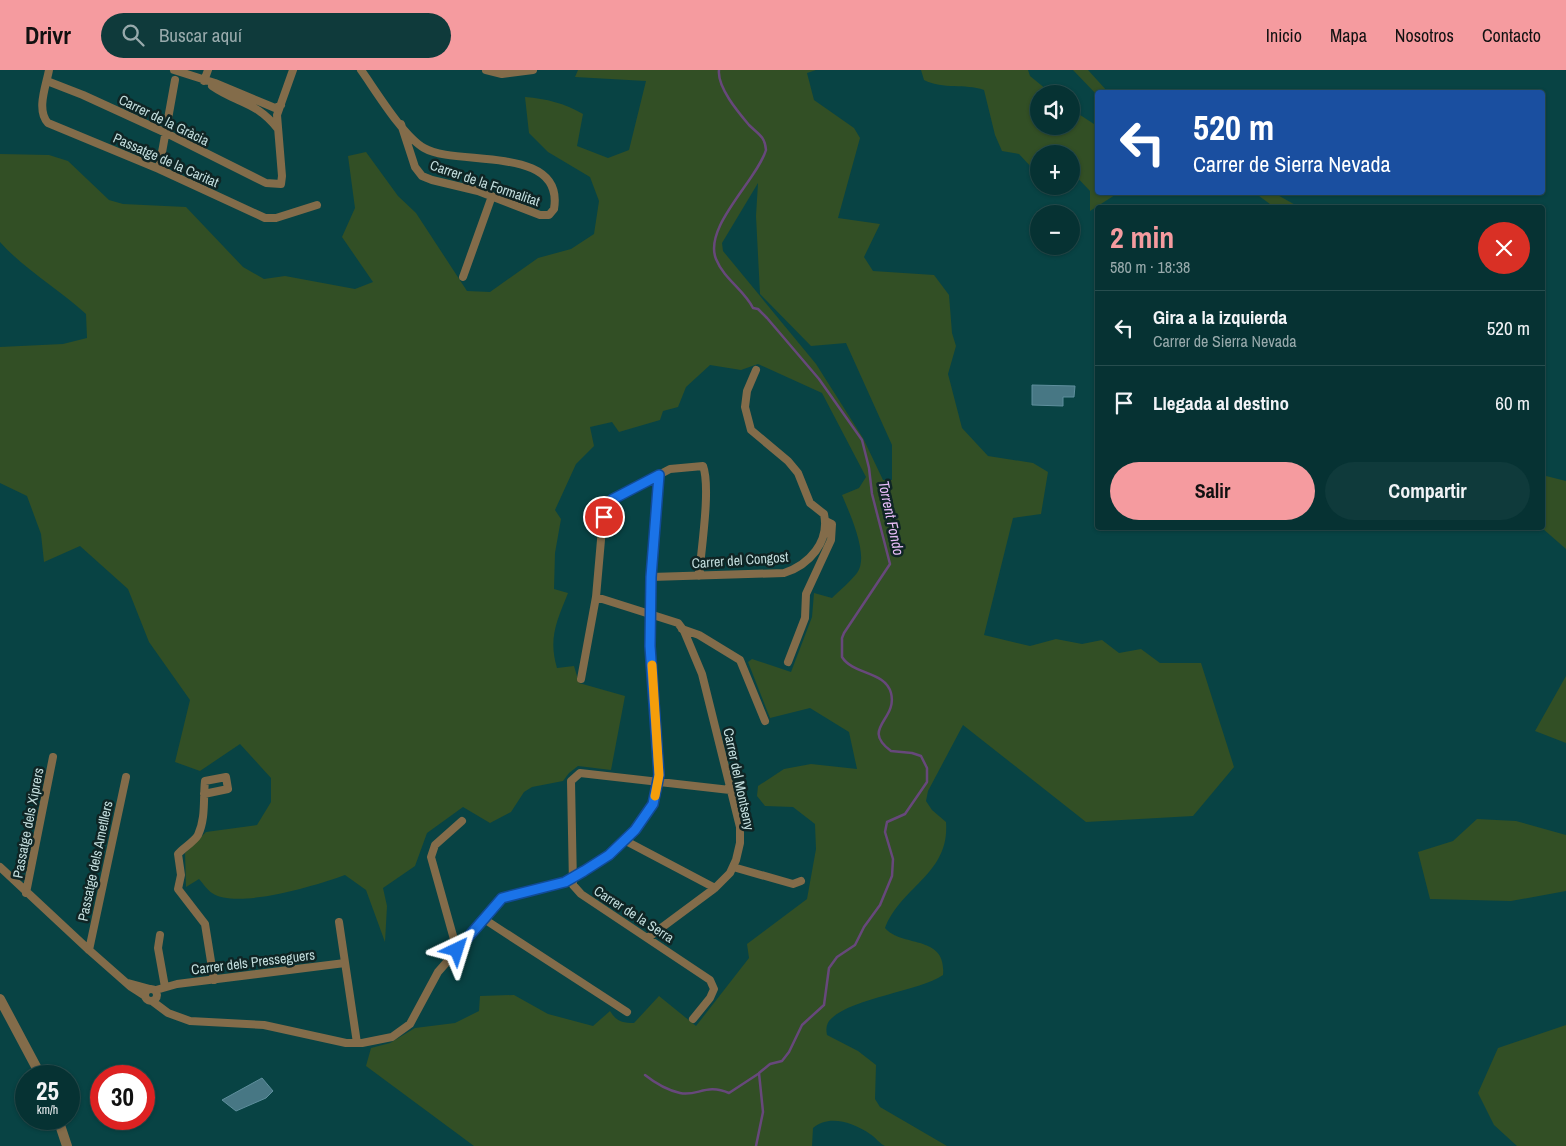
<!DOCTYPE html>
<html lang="es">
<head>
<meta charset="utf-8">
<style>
  :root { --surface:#063233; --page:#0f3a3b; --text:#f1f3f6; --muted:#98aaac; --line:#274d4e; --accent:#f59b9f }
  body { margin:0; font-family:"Archivo Narrow",sans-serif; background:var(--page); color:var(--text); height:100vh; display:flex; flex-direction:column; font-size:19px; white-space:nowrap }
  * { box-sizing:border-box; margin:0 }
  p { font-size:16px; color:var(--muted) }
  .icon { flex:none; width:28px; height:28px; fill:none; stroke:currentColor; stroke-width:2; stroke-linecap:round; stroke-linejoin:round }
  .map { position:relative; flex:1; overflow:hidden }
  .details { position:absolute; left:1095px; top:135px; width:450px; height:325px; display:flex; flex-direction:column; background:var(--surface); border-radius:5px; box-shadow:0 1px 4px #0004,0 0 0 1px var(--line) }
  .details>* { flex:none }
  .top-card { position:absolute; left:1095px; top:20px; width:450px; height:105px; border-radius:5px; box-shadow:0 1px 4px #0004,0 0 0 1px var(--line); background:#1a4fa0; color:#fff; overflow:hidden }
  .tools { position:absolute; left:1030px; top:15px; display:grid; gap:10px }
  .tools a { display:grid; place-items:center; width:50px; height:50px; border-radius:50%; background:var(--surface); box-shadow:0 1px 4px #0004,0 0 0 1px var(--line); font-size:25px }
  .speed { position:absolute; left:15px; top:995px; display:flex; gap:10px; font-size:25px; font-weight:700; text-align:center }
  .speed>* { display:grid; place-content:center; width:65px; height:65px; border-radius:50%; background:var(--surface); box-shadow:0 1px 4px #0004,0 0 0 1px var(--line); line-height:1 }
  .speed small { font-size:12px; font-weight:400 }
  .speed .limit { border:8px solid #d22; background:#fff; color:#111 }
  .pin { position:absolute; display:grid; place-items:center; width:42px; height:42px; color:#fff; margin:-21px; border:2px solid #fff; border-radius:50%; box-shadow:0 1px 5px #0007 }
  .me { position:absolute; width:55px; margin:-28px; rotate:41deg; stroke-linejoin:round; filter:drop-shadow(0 0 4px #0008) }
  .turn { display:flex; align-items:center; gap:18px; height:105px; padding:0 15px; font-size:22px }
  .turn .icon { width:65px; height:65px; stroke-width:2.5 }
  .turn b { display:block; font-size:35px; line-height:42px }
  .round { display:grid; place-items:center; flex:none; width:52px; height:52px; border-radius:26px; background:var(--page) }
  .headline { display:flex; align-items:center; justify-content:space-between; height:85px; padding:0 15px }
  h1 { font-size:30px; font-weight:700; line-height:38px; color:var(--accent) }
  .action { display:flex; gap:10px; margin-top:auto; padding:10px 15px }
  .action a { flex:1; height:58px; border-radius:30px; background:var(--accent); color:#111; font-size:20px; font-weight:700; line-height:58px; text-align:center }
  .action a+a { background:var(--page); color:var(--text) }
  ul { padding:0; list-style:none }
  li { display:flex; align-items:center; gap:15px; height:75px; padding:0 15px; border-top:1px solid var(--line) }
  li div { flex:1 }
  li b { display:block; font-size:19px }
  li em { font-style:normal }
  header { display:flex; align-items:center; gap:30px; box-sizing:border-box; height:70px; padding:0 25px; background:var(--accent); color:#111 }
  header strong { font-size:24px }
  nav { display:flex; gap:28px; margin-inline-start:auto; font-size:18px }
  .search { width:350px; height:45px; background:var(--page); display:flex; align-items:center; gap:12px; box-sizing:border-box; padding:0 18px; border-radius:28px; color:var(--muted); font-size:19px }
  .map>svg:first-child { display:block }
  .green { fill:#324f25; fill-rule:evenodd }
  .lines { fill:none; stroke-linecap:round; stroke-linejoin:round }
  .stream { stroke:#67487b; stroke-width:2.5 }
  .building { fill:#477784; stroke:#5f8f9d }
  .minor { stroke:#836c4a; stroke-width:8 }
  .tertiary { stroke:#836c4a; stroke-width:10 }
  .route-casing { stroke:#114b97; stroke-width:12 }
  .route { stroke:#1a73e8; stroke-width:9 }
  .slow { stroke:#f59e0b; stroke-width:9 }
  .labels { text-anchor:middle; stroke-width:5; stroke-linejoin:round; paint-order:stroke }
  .street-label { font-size:14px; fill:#c3dddd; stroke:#0f2525 }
  .water-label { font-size:15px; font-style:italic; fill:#e6bbf6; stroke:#0f2525 }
</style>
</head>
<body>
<header>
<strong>Drivr</strong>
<div class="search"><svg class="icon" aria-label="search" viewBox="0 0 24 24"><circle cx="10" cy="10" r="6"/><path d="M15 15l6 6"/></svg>Buscar aquí</div>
<nav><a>Inicio</a><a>Mapa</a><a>Nosotros</a><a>Contacto</a></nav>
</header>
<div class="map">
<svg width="1566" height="1076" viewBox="0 0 1566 1076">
  <rect width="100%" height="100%" fill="#084344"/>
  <path class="green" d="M578,0H816L807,3L814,30L854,58L860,68L838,148L880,154L864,187L873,201L934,205L949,225L952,263L956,276L948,304L962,358L988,386L1033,393L1048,402L1041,444L1013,448L984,565L1030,576L1056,569L1082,574L1102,570L1119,583L1141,579L1160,593H1201L1234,697L1193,746L1086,752L963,655L928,721L926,731L932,740L946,752C950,804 901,816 885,858C902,878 947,864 943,905C918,922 848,928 829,951C826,956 826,960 827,965L858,981L876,995L875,1029L880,1037L947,1076C936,1076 893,1076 885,1076C880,1074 875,1067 870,1064C854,1053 829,1044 813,1058L812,1076H474L366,996L371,978L390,973L415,958L455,953L479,941L480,926L514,925L548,944L593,956L610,941C616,951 622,953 634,953L659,926L696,956L749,888L747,874L807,829L816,779L815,754L793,737L765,736L757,726L758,716L784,699L811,694L857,699L849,662L810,638L770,648L748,592L752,589L791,602L812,547L814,523L832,528C840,520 850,512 857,503C870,486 849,442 842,425L859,418L866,407L822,323L758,294L741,300L710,295L686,317L678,337L663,341L660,350L619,362L612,352L590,357L594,376L576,394L555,440L561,449L555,483L554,519L568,523C557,551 548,568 557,598L574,596L579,613L625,626L611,700L578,696L569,703L563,711L532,717L524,722L511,742L490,753L463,737L427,763L415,796L383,818L387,836L385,872L366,820L345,805C318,815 237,840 212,823C207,820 203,813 199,809L186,817L185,783L206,762L257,755L271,732V708L240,674L200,701L175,692L190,630L149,572L128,519L80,476L44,492L41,464L27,426L0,413V277L63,274L87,268L86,244C59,219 25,200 0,172V84L49,85L68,91L109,130L123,134L186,137L243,197L264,209L285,206L355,219L373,212L342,167L355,138L348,86L366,82L398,126L416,143L467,221L490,222L538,188L571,179L594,164L599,131L590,107L548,82L529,63L525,27C547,29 564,33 583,44L577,76L608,88L629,80L646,11L575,7ZM758,113L756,146L760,224L811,276L846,273L892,375V410H883L863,368L816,294L723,181L722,173Z
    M921,0H1028L1030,6L1052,24H1039V56H1071V39L1097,56L1098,122L1118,123L1090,141V121L1071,101V84H1039V99H1033L1019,84L1002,81L995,65L984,20C964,13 944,20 924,10Z
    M1073,0H1088L1108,22H1098L1097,25Z
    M1255,123H1274L1299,137H1274Z
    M1546,406L1566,411V479L1542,458L1543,415Z
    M1566,606V673L1535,661Z
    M1477,749L1516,751L1566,765V821L1511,831L1430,829L1418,782L1453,771Z
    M1566,955V1076H1517L1494,1055L1478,1023L1498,978Z"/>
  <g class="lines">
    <path class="stream" d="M719,0C717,17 738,42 749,55C758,64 765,66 766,80C757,110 703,157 716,189C724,209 744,220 753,238L758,239L767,248L819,309L862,370L869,398L872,424L890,494L844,563L842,568V587C853,605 885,601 891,623C898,650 860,658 891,681L912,683L921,686L927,698V712L905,744L887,752L885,762L893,789L892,806L880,835L864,857L855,875L837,887L829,898L824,935L802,955L789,982L782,991L770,994L759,1003L763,1042L756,1076
      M645,1005C655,1013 667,1020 680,1023C697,1027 706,1013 729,1023L758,1004"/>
  </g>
  <path class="building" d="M1032,315L1075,316L1074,327H1063V336L1032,335Z
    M262,1008L273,1021L266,1028L236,1041L222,1030Z"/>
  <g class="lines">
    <path class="minor" d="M49,0C46,16 36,40 48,53L159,99L265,148H276L317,135
      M174,0L215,13L275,38L281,35
      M361,0C376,21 403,66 424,78C456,97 565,74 554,139L549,145H540L478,121L432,110L422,106L415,97L401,54
      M486,0L502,4L533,0
      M47,11L83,25L166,63L266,113L281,114L282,106L277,45L293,0
      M204,11L208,0
      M212,16C238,34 256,31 278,59
      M159,99L175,10
      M463,207L492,126
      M651,507L784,503C809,495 830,472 824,444L810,433L798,403L788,391L751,360L745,337L747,321L756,300
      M596,527L678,553L684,561L702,604L740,757V773L736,790L730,803L715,818L649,867
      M682,559L699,565L740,590L765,651
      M788,592L805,548L806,524L831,470L832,454L826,451
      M581,609L596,527L603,447L607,435L613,429L670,399L703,396C711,417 701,481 699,506
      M204,724L228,719L226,707L205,711C203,729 206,748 198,765C194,772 183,778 178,784L181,805L178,819L205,854L214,910
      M624,770L715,818
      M0,797L89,880L131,917L145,926
      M733,797L793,814L801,811
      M26,823L53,687
      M484,849L627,942
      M339,852L357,973
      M160,865L158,878L165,917
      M89,880L126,707
      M457,880L431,787L435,775L462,751
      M128,913L150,919
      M145 925a6 6 0 1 1 12 0a6 6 0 1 1-12 0Z
      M156,920L177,914L345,893
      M152,931L168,943L190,951L264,955L346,973H362L392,967L410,954L438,902L502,829L565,812L609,785L635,760L653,734L659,705L651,576V507L659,405
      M693,949L710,928L714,919L710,910L581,824L573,815L571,711L580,703L730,720"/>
    <path class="tertiary" d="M0,929L41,1006
      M58,1049L67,1076"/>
  </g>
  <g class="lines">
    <g class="route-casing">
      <path id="route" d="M457,880L502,828L565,812L584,801L609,785L635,760L653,734L659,705L650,576L651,507L659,405L613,429L607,435L604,447"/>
    </g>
    <use href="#route" class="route"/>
    <path class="slow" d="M652,595L659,705L655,726"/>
  </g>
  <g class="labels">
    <g class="street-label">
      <text transform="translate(164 50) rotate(26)" y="5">Carrer de la Gràcia</text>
      <text transform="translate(166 90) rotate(24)" y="5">Passatge de la Caritat</text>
      <text transform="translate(485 113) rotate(19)" y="5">Carrer de la Formalitat</text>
      <text transform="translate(740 490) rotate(-4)" y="5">Carrer del Congost</text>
      <text transform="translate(739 709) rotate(78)" y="5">Carrer del Montseny</text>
      <text transform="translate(28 753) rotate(-79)" y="5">Passatge dels Xiprers</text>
      <text transform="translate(95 791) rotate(-78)" y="5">Passatge dels Ametllers</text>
      <text transform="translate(634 844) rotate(33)" y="5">Carrer de la Serra</text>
      <text transform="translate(253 892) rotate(-7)" y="5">Carrer dels Presseguers</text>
    </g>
    <g class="water-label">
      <text transform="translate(891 448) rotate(78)" y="5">Torrent Fondo</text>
    </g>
  </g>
</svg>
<div class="tools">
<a><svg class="icon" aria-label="sound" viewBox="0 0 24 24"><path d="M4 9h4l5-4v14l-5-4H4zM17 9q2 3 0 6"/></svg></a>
<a>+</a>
<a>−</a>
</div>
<div class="speed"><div>25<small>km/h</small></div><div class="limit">30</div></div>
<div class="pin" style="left:604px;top:447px;background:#d93025"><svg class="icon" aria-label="arrive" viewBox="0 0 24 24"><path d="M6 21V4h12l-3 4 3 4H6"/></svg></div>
<svg class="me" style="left:457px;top:880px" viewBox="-20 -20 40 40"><path d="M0-17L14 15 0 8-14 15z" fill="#1a73e8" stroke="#fff" stroke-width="4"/></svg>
<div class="top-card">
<div class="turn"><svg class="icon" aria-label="left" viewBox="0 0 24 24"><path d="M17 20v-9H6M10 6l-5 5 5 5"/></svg><div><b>520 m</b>Carrer de Sierra Nevada</div></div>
</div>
<section class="details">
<div class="headline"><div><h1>2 min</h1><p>580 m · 18:38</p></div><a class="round" style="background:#d93025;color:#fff"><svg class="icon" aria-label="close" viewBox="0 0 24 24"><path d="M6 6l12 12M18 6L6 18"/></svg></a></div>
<ul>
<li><svg class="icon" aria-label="left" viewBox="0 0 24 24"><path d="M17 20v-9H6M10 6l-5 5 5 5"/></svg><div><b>Gira a la izquierda</b><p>Carrer de Sierra Nevada</p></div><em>520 m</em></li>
<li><svg class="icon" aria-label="arrive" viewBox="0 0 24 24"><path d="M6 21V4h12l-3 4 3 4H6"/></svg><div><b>Llegada al destino</b></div><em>60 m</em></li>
</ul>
<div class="action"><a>Salir</a><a>Compartir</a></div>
</section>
</div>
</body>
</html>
